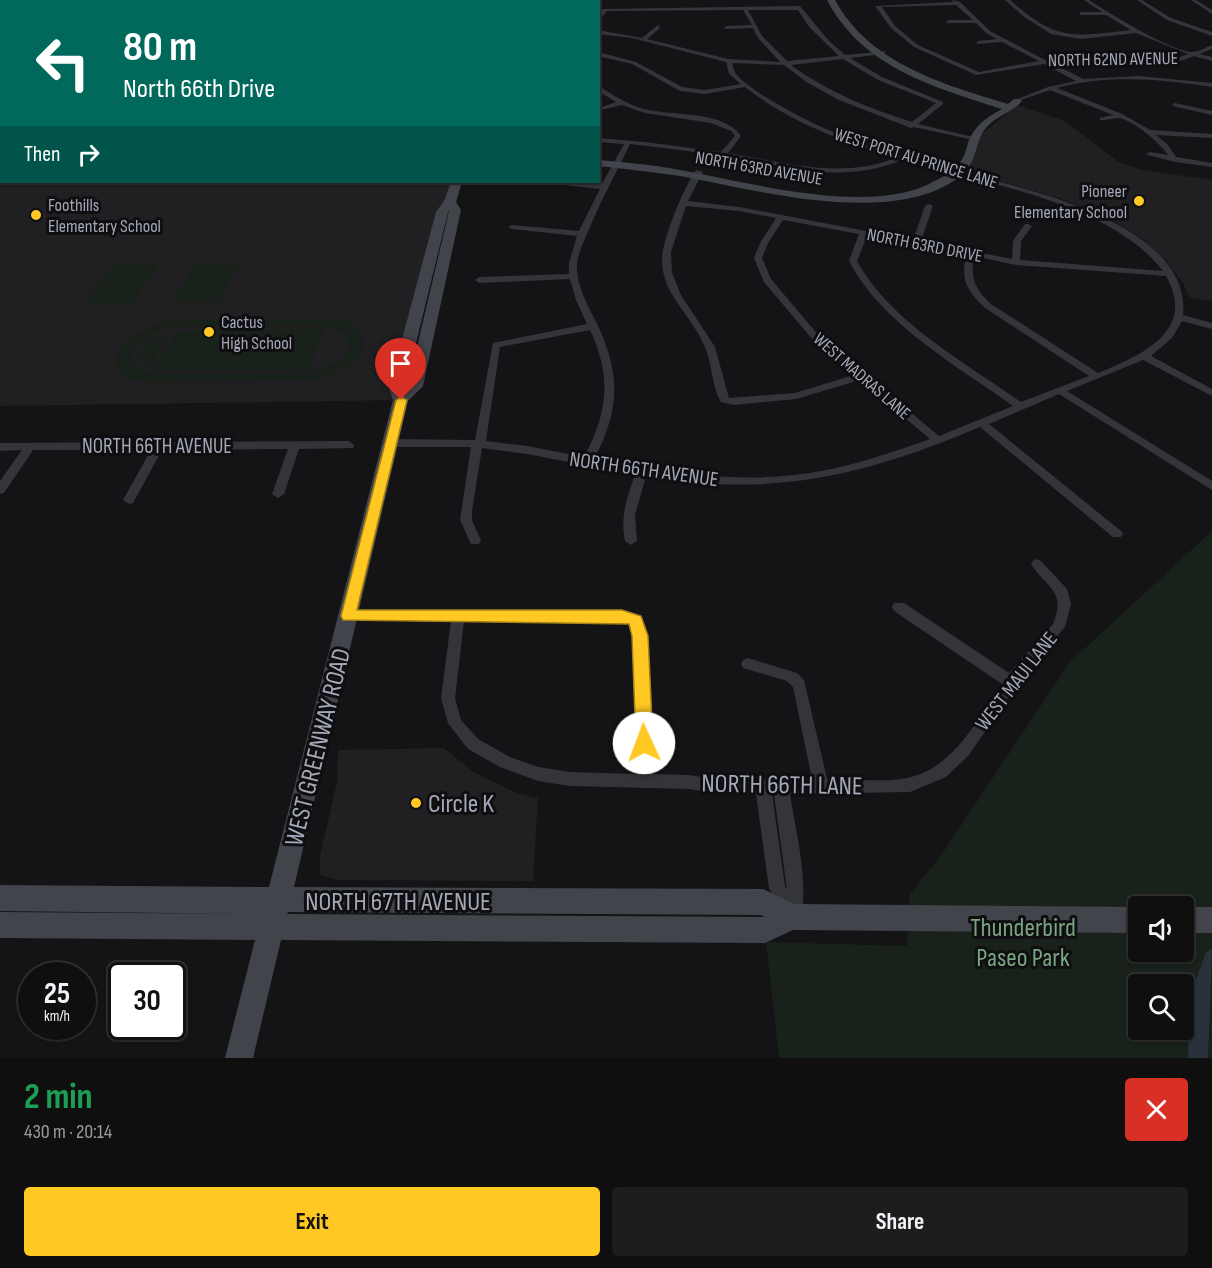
<!DOCTYPE html>
<html lang="en">
<head>
<meta charset="utf-8">
<style>
  :root { --surface:#0f0f10; --page:#1d1d1e; --text:#f1f3f6; --muted:#9b9c9f; --line:#2f2f30; --accent:#ffc822 }
  body { margin:0; font-family:"Sofia Sans Condensed",sans-serif; background:var(--page); color:var(--text); height:100vh; display:flex; flex-direction:column; font-size:22px; white-space:nowrap }
  * { box-sizing:border-box; margin:0 }
  p { font-size:20px; color:var(--muted) }
  .icon { flex:none; width:33px; height:33px; fill:none; stroke:currentColor; stroke-width:2; stroke-linecap:round; stroke-linejoin:round }
  .map { position:relative; height:1058px; overflow:hidden }
  .drawer { display:flex; flex-direction:column; background:var(--surface); flex:1 }
  .drawer>* { flex:none }
  .top-card { position:absolute; left:0px; top:0px; width:600px; height:183px; box-shadow:0 2px 4px #0004,0 0 0 2px var(--line); background:#00695c; color:#fff; overflow:hidden }
  .tools { position:absolute; left:1128px; top:896px; display:grid; gap:12px }
  .tools a { display:grid; place-items:center; width:66px; height:66px; border-radius:6px; background:var(--surface); box-shadow:0 2px 4px #0004,0 0 0 2px var(--line); font-size:30px }
  .speed { position:absolute; left:18px; top:962px; display:flex; gap:12px; font-size:30px; font-weight:700; text-align:center }
  .speed>* { display:grid; place-content:center; width:78px; height:78px; border-radius:50%; background:var(--surface); box-shadow:0 2px 4px #0004,0 0 0 2px var(--line); line-height:1 }
  .speed small { font-size:15px; font-weight:400 }
  .speed .limit { border:3px solid #111; border-radius:9px; background:#fff; color:#111 }
  .pin { position:absolute; display:grid; place-items:center; width:51px; height:51px; color:#fff; margin:-62px -26px; border-radius:50% 50% 50% 0; rotate:-45deg; box-shadow:0 0 6px #0007 }
  .pin .icon { rotate:45deg }
  .me { position:absolute; width:66px; margin:-33px; rotate:358deg; stroke-linejoin:round; filter:drop-shadow(0 0 4px #0008) }
  .turn { display:flex; align-items:center; gap:21px; height:126px; padding:0 24px; font-size:27px }
  .turn .icon { width:78px; height:78px; stroke-width:2.5 }
  .turn b { display:block; font-size:42px; line-height:51px }
  .then { display:flex; align-items:center; height:57px; padding:0 24px; background:#0003; gap:12px; font-size:22px }
  .round { display:grid; place-items:center; flex:none; width:63px; height:63px; border-radius:6px; background:var(--page) }
  .summary { display:flex; align-items:center; justify-content:space-between; height:102px; padding:0 24px }
  h1 { font-size:36px; font-weight:700; line-height:45px; color:#1e9e55 }
  .cta { display:flex; gap:12px; margin-top:auto; padding:12px 24px }
  .cta a { flex:1; height:69px; border-radius:6px; background:var(--accent); color:#111; font-size:24px; font-weight:700; line-height:69px; text-align:center }
  .cta a+a { background:var(--page); color:var(--text) }
  .map>svg:first-child { display:block }
  .built { fill:#202023 }
  .green { fill:#19211b; fill-rule:evenodd }
  .lines { fill:none; stroke-linecap:round; stroke-linejoin:round }
  .canal { fill:#29313a; fill-rule:evenodd }
  .street { fill:#34353b; fill-rule:evenodd }
  .secondary { fill:#42444b; fill-rule:evenodd }
  .route { fill:#ffc822; stroke:#a68216; stroke-width:1.5 }
  .poi-dot { fill:#ffc822; stroke:#0f0f11; stroke-width:2 }
  .labels { text-anchor:middle; stroke-width:6; stroke-linejoin:round; paint-order:stroke }
  .far-street-label { font-size:18px; fill:#a4a8b7; stroke:#0f0f11 }
  .far-poi-label { font-size:18px; fill:#a4a8b7; stroke:#0f0f11; text-anchor:start }
  .street-label { font-size:21px; fill:#a4a8b7; stroke:#0f0f11 }
  .near-street-label { font-size:26px; fill:#a4a8b7; stroke:#0f0f11 }
  .near-poi-label { font-size:26px; fill:#a4a8b7; stroke:#0f0f11; text-anchor:start }
  .near-park-label { font-size:26px; fill:#79a480; stroke:#0f0f11 }
</style>
</head>
<body>
<div class="map">
<svg width="1212" height="1058" viewBox="0 0 1212 1058">
  <rect width="100%" height="100%" fill="#141416"/>
  <path class="built" d="M1017,105L1065,121L1119,162L1142,170L1212,180V301L1189,297L1184,285L1167,261L1142,239L1112,220L1059,198L966,171L980,136Z
    M0,157L2,182H456L401,400L0,406Z
    M444,748L475,773L519,794L538,798L533,881L339,880L320,875V856L337,782L338,750Z"/>
  <path class="green" d="M196,263H240L218,302H171Z
    M115,264H159L132,303H85Z
    M190,319H351L349,325C393,352 326,379 303,381L149,382L130,379L117,369V354C131,329 163,321 190,319ZM187,326H326L344,333L350,345L346,354L336,363L307,373L156,374L140,371L131,364V352C143,334 167,327 187,326Z
    M324,329L309,370L153,371L177,331Z
    M168,335L148,371L151,361H134L149,338H166Z
    M1212,531V1058H779L766,942L907,946L910,894L942,854L1070,662ZM1138,906H1184V951H1138ZM1138,984H1184V1029H1138Z"/>
  <g class="lines">
    <path class="canal" d="M1212,949L1208,1058H1188L1191,994L1206,952Z"/>
    <path class="street" d="M44,0H49L42,2Z
      M128,0H133L127,2Z
      M230,0H234L229,2Z
      M282,0H287L281,2Z
      M335,0H339L334,2Z
      M462,0H466V2H462Z
      M952,0L960,2L990,31L1045,60L1059,57H1180L1188,54L1136,33L1081,39L1051,34L1023,16L1005,0H1010C1057,41 1071,37 1131,30L1106,15H1079L1081,12H1102L1084,0H1089C1107,12 1175,54 1194,52C1200,51 1207,47 1212,45V49L1199,54L1212,57V61L1194,56L1181,61H1059L1050,62L1083,79L1138,76L1212,83V87C1161,79 1107,74 1057,88L1122,114L1150,130L1212,134V138L1156,135L1168,145L1176,157L1212,163V167L1175,162L1148,155L1146,154L1150,152L1168,155C1160,143 1133,120 1119,118C1113,118 1106,121 1100,120V118L1113,115L1050,90L1015,102V100L1048,87L1076,81L1044,64L976,75L914,47L891,28L875,6L953,2ZM956,5L973,20H948L946,23H976L986,33L997,39L978,41L976,44L1002,42L1039,61L979,72L918,45L895,26L882,7Z
      M1137,0H1142L1171,18L1212,32V36L1167,20Z
      M1191,0H1196L1212,10V14Z
      M800,6L829,41L845,55L886,51L884,54L850,58L882,77L943,102V104L918,124L977,138L974,140L914,127L911,128L839,100L808,83L784,65L732,63C733,66 733,69 735,72C739,81 765,97 774,102C807,122 842,137 878,148C885,150 893,154 900,155C914,156 949,168 968,173C1033,191 1192,226 1183,315L1212,323V329L1182,321L1172,338L1151,356L1212,389V396L1143,360L1067,391L1212,481V490L1059,394L989,424L1121,531L1123,534L1121,537H1113L980,427C864,476 771,498 646,476L635,515L637,541L631,545L625,541C620,517 627,497 635,475L527,454L482,448L472,511V520L481,541L479,544H471L460,520L471,447H391L386,443L391,439L475,440L493,343L587,324L576,300L570,279L479,283L475,280L479,277L569,274V263L577,236L512,229L508,227L512,225L579,231L600,189L554,184L517,185L513,183L572,182L602,184L624,144L598,142V138L645,142L721,152L735,136L731,131L711,123L645,113L622,105L600,110V108L616,102L598,91V86C612,94 625,103 640,108C669,117 723,109 741,136L728,153C783,162 840,180 895,158C842,141 789,122 745,87L705,94L680,91L632,64L598,56V52L636,62L682,87L705,90L741,84L729,74L726,62L632,38L598,34V30L642,38L658,25L660,28L647,39L728,59L780,62L758,38L753,28L724,29L726,26L752,25L743,10L607,11L598,22V16L602,9ZM748,10H798L810,28L839,56L787,61L762,36ZM843,59L878,80L936,103L912,122C868,108 828,92 791,65ZM630,144C667,148 703,153 740,159C797,169 845,183 902,160C981,182 1111,203 1163,271L1020,260L1021,241L1032,226L1028,224H1025L1013,241L1012,259L921,241L933,206L929,204L925,206L913,240L739,207L688,201L703,172L696,170C684,187 662,239 662,260C662,269 664,278 668,287C678,307 695,324 704,345C713,364 711,385 721,402L734,405L796,399L860,380L930,439C894,452 858,464 821,471C746,485 668,474 594,459C620,410 621,374 597,324C588,306 576,286 577,264C578,253 583,244 587,234C599,204 615,175 630,144ZM686,206L739,211L776,218L760,243L754,258L764,282L813,340L854,375L795,393L729,398L715,347L681,295L672,273L671,252ZM783,220L859,234L849,261C882,324 956,365 1013,406L939,436L819,336L771,279L762,258L768,243ZM867,236L966,255C961,281 966,290 985,308L1089,376L1021,402C966,363 890,322 857,261ZM974,256L1016,265L1166,276C1198,332 1139,356 1098,373L991,304C975,289 970,278 974,256ZM590,330C612,377 608,412 584,457L527,446L486,441L500,347Z
      M0,29H2L0,33Z
      M0,51H2V55H0Z
      M2,102V107H0V103Z
      M1175,103L1212,111V115L1173,106L1172,105Z
      M349,441L354,445L353,448L299,449L284,494L278,498L272,494L288,449L162,450L133,503L129,504L123,500L151,450H33L4,493L0,494V481L22,450L0,451V443Z
      M1037,559L1041,561L1067,589L1071,604L1065,627L1023,676L969,755L946,777L910,792L790,794C795,830 812,890 798,923L792,926L786,923L769,888L756,794H720L689,789L570,786L538,781L500,767L468,749L448,723L441,698L451,621H348L343,620L341,616L343,612L348,611H622L641,616L647,636L653,774L689,775L720,780L812,779L793,687L787,681L743,668L741,664L743,660L748,658L797,673L804,680L827,779C849,779 891,783 911,777C955,766 978,718 1002,684L894,611L892,607L894,603H904L1009,673L1053,624C1067,590 1046,588 1031,564L1033,561ZM464,621H622L630,624L633,636L638,774L570,772L538,767L510,757L478,739L461,720L455,698ZM772,794H774L787,890L785,886Z"/>
    <path class="secondary" d="M498,0H506V2H498Z
      M827,0H835C870,64 943,84 1008,104L1014,99H1020L1022,101C1012,113 996,116 986,128C975,141 977,161 964,173C900,230 756,190 680,176C653,172 626,169 598,166V160C626,162 653,165 680,170C747,182 866,215 929,184C938,179 953,173 959,164C964,158 966,150 968,143C975,125 986,118 1002,109C934,87 863,68 827,0Z
      M0,154H2V160H0Z
      M451,182H462L456,202L461,210L423,386L408,401L294,887L763,889L794,904L1138,907V933L793,930L765,943L281,940L253,1058H225L255,940L0,938V912L262,914L0,911V885L269,887L393,400L389,388L436,212L444,201ZM449,211L408,385L405,388L448,212ZM288,912L761,915L765,917L287,914Z
      M1184,907H1212V933H1184Z"/>
  </g>
  <path class="route" d="M401,397L407,400L357,610H622L641,616L648,636L653,743L650,748L644,750L638,748L636,743L632,636L629,624L343,620L341,616L396,400Z"/>
  <g class="poi-dot">
    <circle cx="1139" cy="201" r="6"/>
    <circle cx="36" cy="215" r="6"/>
    <circle cx="209" cy="332" r="6"/>
    <circle cx="416" cy="803" r="6"/>
  </g>
  <g class="labels">
    <g class="far-street-label">
      <text transform="translate(1113 59) rotate(-1)" y="6">NORTH 62ND AVENUE</text>
      <text transform="translate(916 158) rotate(17)" y="6">WEST PORT AU PRINCE LANE</text>
      <text transform="translate(759 168) rotate(10)" y="6">NORTH 63RD AVENUE</text>
      <text transform="translate(925 245) rotate(11)" y="6">NORTH 63RD DRIVE</text>
      <text transform="translate(862 376) rotate(41)" y="6">WEST MADRAS LANE</text>
    </g>
    <g class="far-poi-label">
      <text x="1127" y="197" text-anchor="end">Pioneer<tspan x="1127" dy="21">Elementary School</tspan></text>
      <text x="48" y="211">Foothills<tspan x="48" dy="21">Elementary School</tspan></text>
      <text x="221" y="328">Cactus<tspan x="221" dy="21">High School</tspan></text>
    </g>
    <g class="street-label">
      <text x="157" y="453">NORTH 66TH AVENUE</text>
      <text transform="translate(644 469) rotate(8)" y="7">NORTH 66TH AVENUE</text>
      <text transform="translate(1016 681) rotate(-52)" y="7">WEST MAUI LANE</text>
    </g>
    <g class="near-street-label">
      <text transform="translate(317 747) rotate(-76)" y="9">WEST GREENWAY ROAD</text>
      <text transform="translate(782 784) rotate(1)" y="9">NORTH 66TH LANE</text>
      <text x="398" y="910">NORTH 67TH AVENUE</text>
    </g>
    <g class="near-poi-label">
      <text x="428" y="812">Circle K</text>
    </g>
    <g class="near-park-label">
      <text x="1023" y="936">Thunderbird<tspan x="1023" dy="30">Paseo Park</tspan></text>
    </g>
  </g>
</svg>
<div class="tools">
<a><svg class="icon" aria-label="sound" viewBox="0 0 24 24"><path d="M4 9h4l5-4v14l-5-4H4zM17 9q2 3 0 6"/></svg></a>
<a><svg class="icon" aria-label="search" viewBox="0 0 24 24"><circle cx="10" cy="10" r="6"/><path d="M15 15l6 6"/></svg></a>
</div>
<div class="speed"><div>25<small>km/h</small></div><div class="limit">30</div></div>
<div class="pin" style="left:401px;top:400px;background:#d93025"><svg class="icon" aria-label="arrive" viewBox="0 0 24 24"><path d="M6 21V4h12l-3 4 3 4H6"/></svg></div>
<svg class="me" style="left:644px;top:743px" viewBox="-20 -20 40 40"><circle r="19" fill="#fff"/><path d="M0-13L10 11 0 6-10 11z" fill="#ffc822"/></svg>
<div class="top-card">
<div class="turn"><svg class="icon" aria-label="left" viewBox="0 0 24 24"><path d="M17 20v-9H6M10 6l-5 5 5 5"/></svg><div><b>80 m</b>North 66th Drive</div></div>
<div class="then">Then<svg class="icon" aria-label="right" viewBox="0 0 24 24"><path d="M7 20v-9h11M14 6l5 5-5 5"/></svg></div>
</div>
</div>
<section class="drawer">
<div class="summary"><div><h1>2 min</h1><p>430 m · 20:14</p></div><a class="round" style="background:#d93025;color:#fff"><svg class="icon" aria-label="close" viewBox="0 0 24 24"><path d="M6 6l12 12M18 6L6 18"/></svg></a></div>
<div class="cta"><a>Exit</a><a>Share</a></div>
</section>
</body>
</html>
